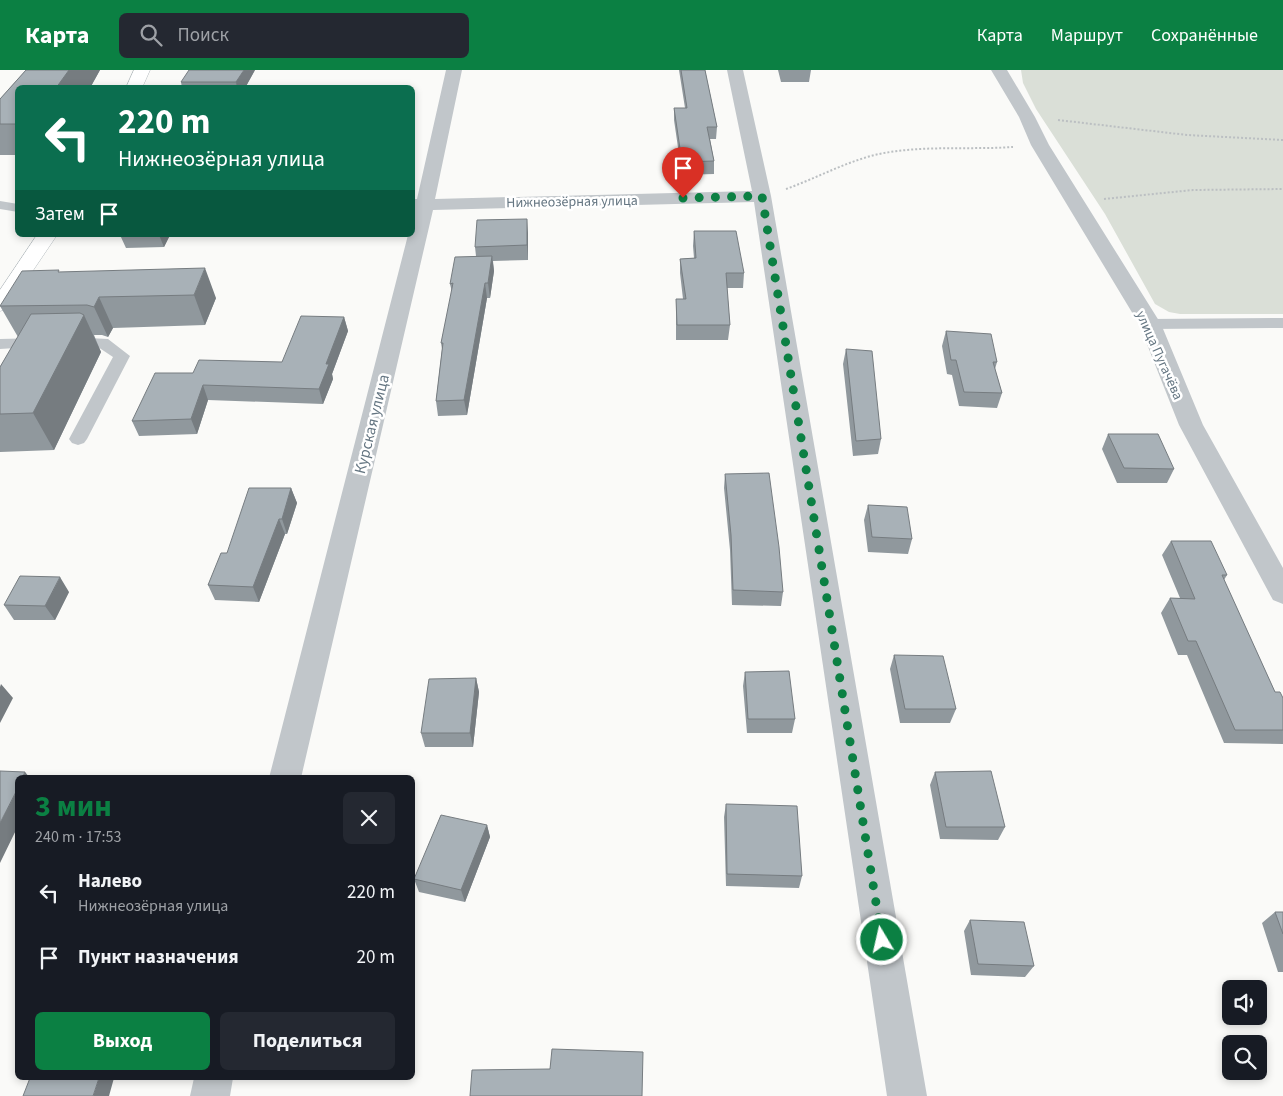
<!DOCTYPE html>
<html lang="ru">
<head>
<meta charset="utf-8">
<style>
  :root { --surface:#171b24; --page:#242831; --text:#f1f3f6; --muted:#9ea1a6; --accent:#0b8043 }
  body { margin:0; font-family:"Source Sans 3",sans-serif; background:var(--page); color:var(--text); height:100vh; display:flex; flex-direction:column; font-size:19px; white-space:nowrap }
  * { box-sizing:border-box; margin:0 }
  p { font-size:16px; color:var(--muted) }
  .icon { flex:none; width:28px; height:28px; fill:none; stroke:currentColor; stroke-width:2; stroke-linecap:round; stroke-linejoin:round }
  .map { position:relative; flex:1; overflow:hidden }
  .panel { position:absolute; left:15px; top:705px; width:400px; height:305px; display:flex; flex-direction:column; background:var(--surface); border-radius:8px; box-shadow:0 2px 8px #0003 }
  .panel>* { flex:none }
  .hud { position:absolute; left:15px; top:15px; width:400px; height:152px; border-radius:8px; box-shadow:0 2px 8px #0003; background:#0b6e4f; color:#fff; overflow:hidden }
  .buttons { position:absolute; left:1222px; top:910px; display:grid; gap:10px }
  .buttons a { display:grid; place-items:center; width:45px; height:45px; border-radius:8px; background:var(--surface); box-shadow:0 2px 8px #0003; font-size:25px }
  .pin { position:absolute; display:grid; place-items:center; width:42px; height:42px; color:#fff; margin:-51px -21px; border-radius:50% 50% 50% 0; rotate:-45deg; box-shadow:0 0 5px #0007 }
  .pin .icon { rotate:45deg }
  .me { position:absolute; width:55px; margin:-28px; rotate:351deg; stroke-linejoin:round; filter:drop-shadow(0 0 4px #0008) }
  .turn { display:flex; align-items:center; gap:18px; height:105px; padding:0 20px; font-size:22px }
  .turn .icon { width:65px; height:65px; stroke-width:2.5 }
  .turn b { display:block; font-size:35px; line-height:42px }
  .then { display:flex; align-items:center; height:48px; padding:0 20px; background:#0003; gap:10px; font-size:19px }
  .round { display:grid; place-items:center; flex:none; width:52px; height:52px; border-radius:8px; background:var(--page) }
  .overview { display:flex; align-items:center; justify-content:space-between; height:85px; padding:0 20px }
  h1 { font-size:30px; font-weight:700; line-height:38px; color:var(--accent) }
  .primary-button { display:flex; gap:10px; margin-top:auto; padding:10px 20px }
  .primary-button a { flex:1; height:58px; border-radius:8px; background:var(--accent); color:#fff; font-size:20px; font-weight:700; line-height:58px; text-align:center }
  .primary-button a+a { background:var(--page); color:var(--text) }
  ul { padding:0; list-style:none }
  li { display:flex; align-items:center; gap:15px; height:65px; padding:0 20px }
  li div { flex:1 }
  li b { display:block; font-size:19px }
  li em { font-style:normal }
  header { display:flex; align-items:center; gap:30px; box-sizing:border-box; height:70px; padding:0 25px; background:var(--accent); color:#fff }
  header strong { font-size:24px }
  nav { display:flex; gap:28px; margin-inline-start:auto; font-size:18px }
  .search { width:350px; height:45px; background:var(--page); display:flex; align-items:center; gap:12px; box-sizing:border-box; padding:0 18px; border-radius:8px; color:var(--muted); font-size:19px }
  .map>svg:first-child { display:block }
  .green { fill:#dadfd7 }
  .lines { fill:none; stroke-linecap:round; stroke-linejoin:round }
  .secondary-casing { stroke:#b3babe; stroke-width:1 }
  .path { stroke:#bbbfc2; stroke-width:2; stroke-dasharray:2 2; stroke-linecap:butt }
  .lane { fill:#c1c6ca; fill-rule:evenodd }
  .street { fill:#c1c6ca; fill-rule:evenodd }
  .secondary { fill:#fff; fill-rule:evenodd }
  .wall { fill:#90989d }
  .shaded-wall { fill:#767c80 }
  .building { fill:#a8b1b7; stroke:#767c80 }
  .route { stroke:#0b8043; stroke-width:9; stroke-dasharray:0 16.2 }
  .labels { text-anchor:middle; stroke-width:5; stroke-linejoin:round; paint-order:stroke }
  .far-street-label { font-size:14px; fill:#657682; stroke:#fff }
  .street-label { font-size:16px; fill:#657682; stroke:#fff }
</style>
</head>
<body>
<header>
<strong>Карта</strong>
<div class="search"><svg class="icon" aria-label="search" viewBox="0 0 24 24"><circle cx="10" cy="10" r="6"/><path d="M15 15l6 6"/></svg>Поиск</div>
<nav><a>Карта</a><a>Маршрут</a><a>Сохранённые</a></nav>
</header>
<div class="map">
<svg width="1283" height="1026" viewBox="0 0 1283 1026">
  <rect width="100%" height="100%" fill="#fafaf8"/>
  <path class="green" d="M1021,0H1283V244H1180L1169,242L1155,234L1105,144L1036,39L1023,13Z"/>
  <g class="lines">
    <g class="secondary-casing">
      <path id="secondary" d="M134,0H150L142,18H126Z
        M37,165H57L7,239L0,241V220Z"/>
    </g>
    <path class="path" d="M1058,50L1187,65L1283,70
      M786,119C817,108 847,91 879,84C923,75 969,80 1013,77
      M1104,129L1193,120L1283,119"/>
    <path class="lane" d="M0,131L18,134V142L0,139Z
      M1283,248V258L1150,259L1144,257L1142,254L1144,251L1150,249Z
      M69,267L108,269L130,286L87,369L84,373L78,375L72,373L69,369L113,287L98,277L63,275L61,272L63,269Z
      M40,268L46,270L48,273L46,276L0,279V269Z"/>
    <path class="street" d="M446,0H462L435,129L752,121L727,0H743L771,126L927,1026H887L754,132L433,140L301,708H269L408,165H412V129H417Z
      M991,0H1007L1035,47L1049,75L1161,254L1203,355L1283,498V534L1273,530L1179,355L1139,254L1031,75L1019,47Z
      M194,1008H233L230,1026H190Z"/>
    <use href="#secondary" class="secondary"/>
  </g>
  <path class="wall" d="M26,0H100L90,18H18V85H0V29Z
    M255,0L245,18H182L181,12Z
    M679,0H705L717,57L716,69H710L714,91V104L682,105L674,50V38H685Z
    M778,0H811L809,12H781Z
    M694,161L744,203L743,218H727L730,255L728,270H676V229H683L680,203V189L694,188L693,176Z
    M528,163V190L493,191L494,201L490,228H487L467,345L438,346L436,331L442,279L441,273L452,222L450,214L476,186L475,177Z
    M120,165H170L164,177L126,178Z
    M61,202L216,228L205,255L113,258L108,267L102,265H94L101,282L54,380L0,382V297L18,267L0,236Z
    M344,247L348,261L332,304L333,309L323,334L208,330L197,364L139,366L132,351L193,303L282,292Z
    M946,261L997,292L995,299L1002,323L997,338L959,336L952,305L947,304L942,276Z
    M846,279L881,369L878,384L853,386L843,294Z
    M1108,364L1174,399L1167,413H1117L1102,379Z
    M725,404L783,522L781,536L732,535L730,480L724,418Z
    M291,418L297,433L287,464H285L259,532L215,530L208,515L227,483Z
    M868,435L912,469L908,484L868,482L864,450Z
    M1171,471L1227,505L1224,510L1275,622L1283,628V674L1224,673L1187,585H1178L1161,543L1170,528H1180L1162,485Z
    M69,522L55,550H14L4,535Z
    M894,585L956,639L950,653H900L890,599Z
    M745,602L795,649L792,663H747L743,616Z
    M476,608L479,622L473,677H425L421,663Z
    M935,702L1005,757L998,770L940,769L930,715Z
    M726,734L802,806L799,818L726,816L724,747Z
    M487,755L490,767L465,832L419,822L414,809Z
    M1275,842H1283V902H1278L1262,853Z
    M970,850L1034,896L1025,907L971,905L964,861Z"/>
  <path class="shaded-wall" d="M69,0H100L90,18H56Z
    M244,0H255L245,18H237L236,12Z
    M527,149L528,163V190L527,175Z
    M159,165H170L164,177Z
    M492,186L494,201L490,228L488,213Z
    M205,198L216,228L205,255L194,225Z
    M485,213L487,228L467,345L464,330Z
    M99,227L113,258L108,267L94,237Z
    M84,245L101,282L54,380L33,343Z
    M344,247L348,261L332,304L333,309L323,334L319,319L326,294Z
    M203,315L208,330L197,364L191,349Z
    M291,418L297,433L287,464L282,449Z
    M279,449L285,464L259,532L253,517Z
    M60,507L69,522L55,550L45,536Z
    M476,608L479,622L473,677L470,663Z
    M1,614L13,628L0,653V617Z
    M25,702L30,708H22Z
    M18,718V756L0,793V753Z
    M487,755L490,767L465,832L461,820Z
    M99,1008H114L109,1026H93Z"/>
  <path class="building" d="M26,0H69L56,18H18V54H0V29Z
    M189,0H244L236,12H181Z
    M681,0H705L717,57H707L714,91L682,92L674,38H687Z
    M527,149V175L475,177L477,150Z
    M694,161H736L744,203H726L730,255H677L676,229H686L680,189L696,188Z
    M492,186L488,213H485L464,330L436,331L443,273H441L453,213L450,214L455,187Z
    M205,198L194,225L99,227L94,237L87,235L0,236L22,201L59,200L58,202Z
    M80,243L84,245L33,343L0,344V297L31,244Z
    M301,246L344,247L326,294H329L319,319L203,315L191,349L132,351L155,303H193L199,290L282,292Z
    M946,261L991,264L997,292H993L1002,323L964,322L956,290H951Z
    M846,279L872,281L881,369L856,371Z
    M1108,364H1158L1174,399L1124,398Z
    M769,403L779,477L783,522L733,520L731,465L725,404Z
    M249,418H291L282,449H279L253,517L208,515L221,483H227Z
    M868,435L907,437L912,469L872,467Z
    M1171,471H1211L1227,505H1222L1275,622H1280L1283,628V660H1235L1196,571H1188L1170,528L1195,529Z
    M20,506L60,507L45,536L4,535Z
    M894,585L943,586L956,639H905Z
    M789,601L795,649H748L745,602Z
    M476,608L470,663H421L429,609Z
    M0,701L25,702L22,708H18V718L0,753Z
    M991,701L1005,757H946L935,702Z
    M726,734L797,736L802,806L727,804Z
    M441,745L487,755L461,820L414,809Z
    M1275,842H1283V864Z
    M970,850L1024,852L1034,896L978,894Z
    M552,979L643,982L642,1026H470L472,1000L550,999Z
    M30,1008H99L93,1026H23Z"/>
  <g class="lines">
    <path class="route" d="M683,128L762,126L882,870"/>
  </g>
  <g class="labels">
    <g class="far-street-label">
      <text transform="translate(572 131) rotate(-1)" y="5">Нижнеозёрная улица</text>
      <text transform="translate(1160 285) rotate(66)" y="5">улица Пугачёва</text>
    </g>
    <g class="street-label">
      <text transform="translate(371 354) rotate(-76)" y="6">Курская улица</text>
    </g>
  </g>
</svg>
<div class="buttons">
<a><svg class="icon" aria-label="sound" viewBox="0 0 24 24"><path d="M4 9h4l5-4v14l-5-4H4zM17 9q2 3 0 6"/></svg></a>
<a><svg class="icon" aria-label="search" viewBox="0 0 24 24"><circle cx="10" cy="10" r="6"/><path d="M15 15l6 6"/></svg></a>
</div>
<div class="pin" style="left:683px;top:128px;background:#d93025"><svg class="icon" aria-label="arrive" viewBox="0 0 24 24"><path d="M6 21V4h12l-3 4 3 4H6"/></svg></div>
<svg class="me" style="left:882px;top:870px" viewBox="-20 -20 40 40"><circle r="17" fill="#0b8043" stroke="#fff" stroke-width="3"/><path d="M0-11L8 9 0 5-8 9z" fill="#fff"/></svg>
<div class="hud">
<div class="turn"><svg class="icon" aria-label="left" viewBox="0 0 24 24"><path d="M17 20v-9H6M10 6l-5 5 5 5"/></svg><div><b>220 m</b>Нижнеозёрная улица</div></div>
<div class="then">Затем<svg class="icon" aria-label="arrive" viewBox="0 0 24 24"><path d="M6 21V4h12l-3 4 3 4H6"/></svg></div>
</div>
<section class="panel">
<div class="overview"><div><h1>3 мин</h1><p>240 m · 17:53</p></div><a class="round"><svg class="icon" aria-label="close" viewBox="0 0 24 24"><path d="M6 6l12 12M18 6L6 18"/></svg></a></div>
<ul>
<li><svg class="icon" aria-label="left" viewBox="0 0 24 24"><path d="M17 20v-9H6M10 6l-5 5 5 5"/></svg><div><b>Налево</b><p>Нижнеозёрная улица</p></div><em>220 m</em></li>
<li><svg class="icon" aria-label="arrive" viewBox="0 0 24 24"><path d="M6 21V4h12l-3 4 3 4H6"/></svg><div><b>Пункт назначения</b></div><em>20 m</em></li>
</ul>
<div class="primary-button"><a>Выход</a><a>Поделиться</a></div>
</section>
</div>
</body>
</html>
